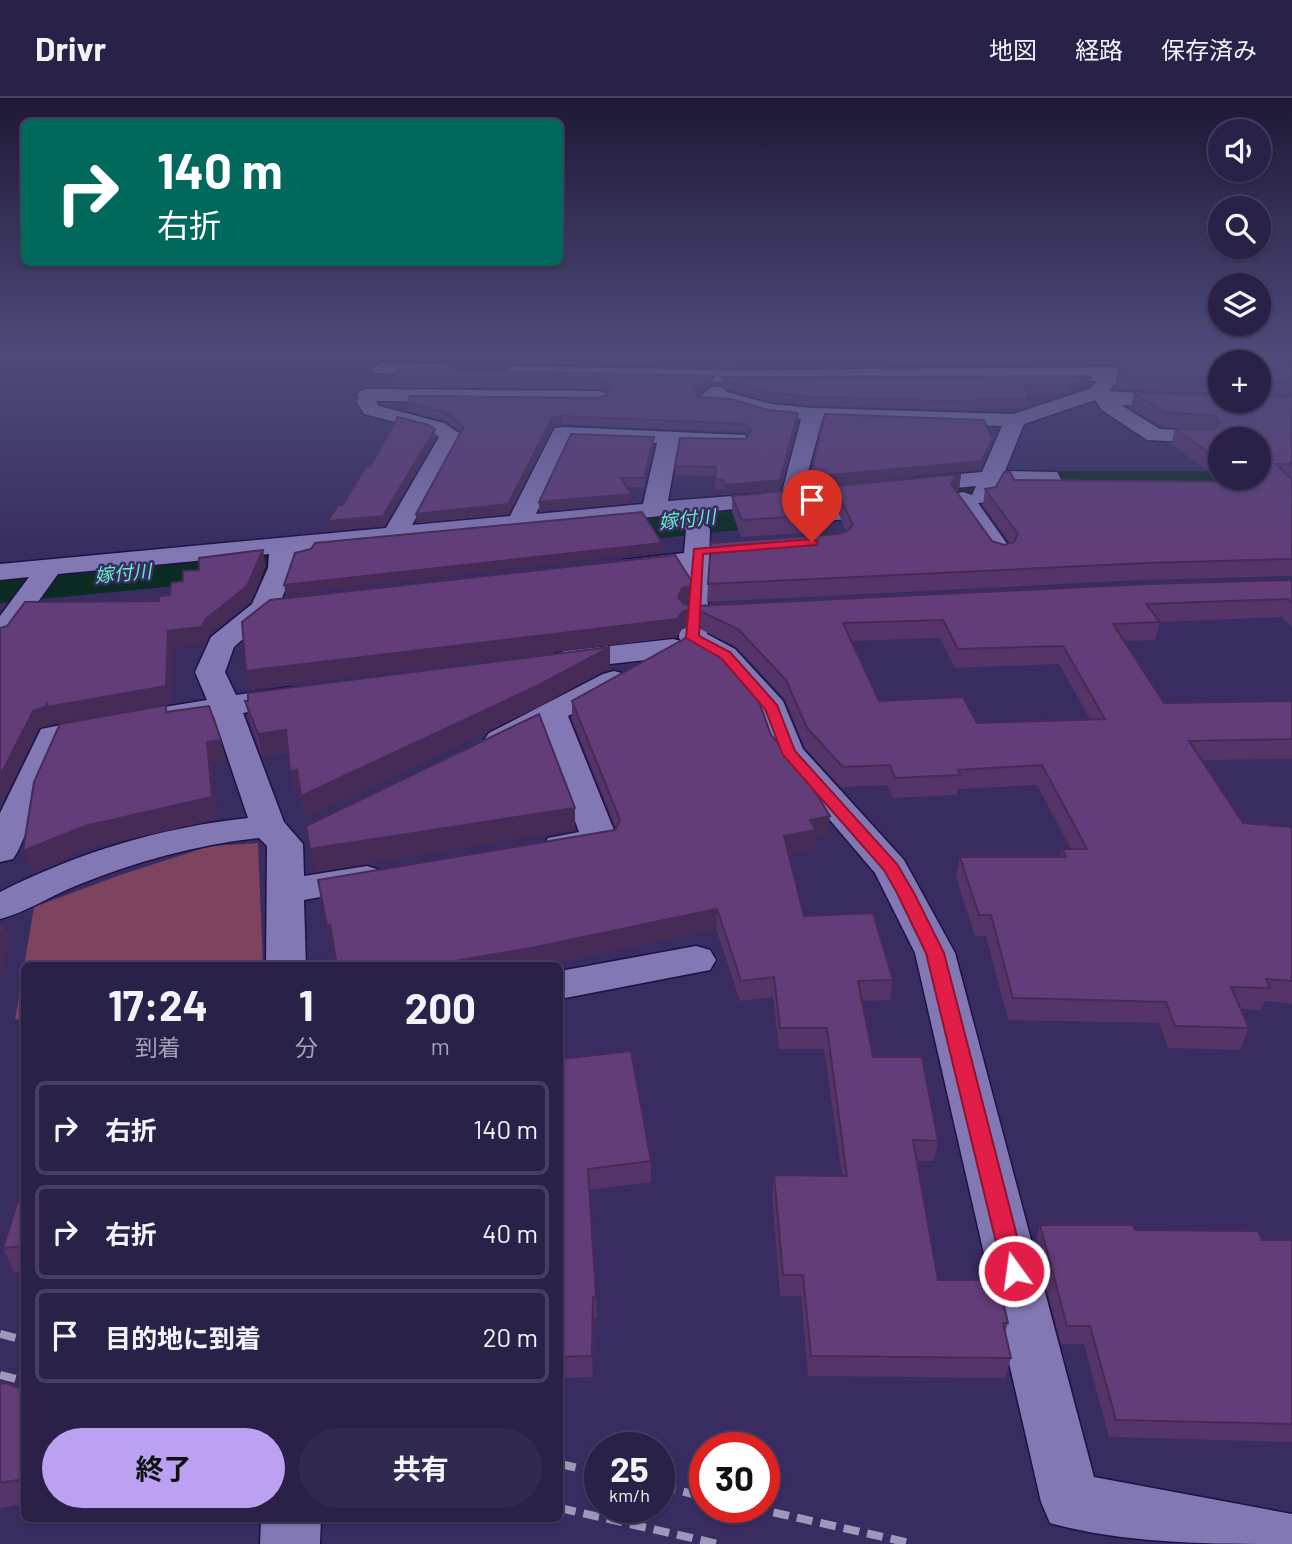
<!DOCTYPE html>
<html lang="ja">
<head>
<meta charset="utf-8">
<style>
  :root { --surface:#2a2149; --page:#322950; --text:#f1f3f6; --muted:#a5a3b4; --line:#463e61; --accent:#bca0f2 }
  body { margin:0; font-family:Barlow,"Noto Sans JP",sans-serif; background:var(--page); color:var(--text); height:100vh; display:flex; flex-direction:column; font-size:26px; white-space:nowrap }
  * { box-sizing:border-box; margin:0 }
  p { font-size:23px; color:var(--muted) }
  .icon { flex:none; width:38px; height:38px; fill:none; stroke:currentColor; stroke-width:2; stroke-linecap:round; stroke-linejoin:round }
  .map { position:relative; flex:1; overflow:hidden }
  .side { position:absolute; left:21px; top:864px; width:542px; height:560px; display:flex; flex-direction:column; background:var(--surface); border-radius:10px; box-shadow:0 2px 5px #0004,0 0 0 2px var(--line) }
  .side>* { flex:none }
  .banner { position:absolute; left:21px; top:21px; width:542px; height:147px; border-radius:10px; box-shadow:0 2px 5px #0004,0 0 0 2px var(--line); background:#00695c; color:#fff; overflow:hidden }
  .controls { position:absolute; left:1208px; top:21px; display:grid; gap:14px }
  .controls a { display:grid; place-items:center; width:63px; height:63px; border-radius:50%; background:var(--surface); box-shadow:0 2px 5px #0004,0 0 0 2px var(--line); font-size:35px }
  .speed { position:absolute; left:584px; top:1334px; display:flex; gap:14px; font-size:35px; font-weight:700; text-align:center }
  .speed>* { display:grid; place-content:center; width:91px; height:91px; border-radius:50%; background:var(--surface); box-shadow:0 2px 5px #0004,0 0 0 2px var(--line); line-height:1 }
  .speed small { font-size:18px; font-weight:400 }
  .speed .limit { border:10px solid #d22; background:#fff; color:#111 }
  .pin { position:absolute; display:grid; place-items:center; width:60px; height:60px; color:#fff; margin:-72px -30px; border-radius:50% 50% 50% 0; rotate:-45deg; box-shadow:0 0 7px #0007 }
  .pin .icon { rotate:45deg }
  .me { position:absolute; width:77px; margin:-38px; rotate:346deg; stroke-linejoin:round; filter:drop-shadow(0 0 5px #0008) }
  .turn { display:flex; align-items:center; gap:24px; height:147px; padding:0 21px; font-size:32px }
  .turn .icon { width:91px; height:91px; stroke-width:2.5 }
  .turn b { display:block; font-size:49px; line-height:60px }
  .eta { display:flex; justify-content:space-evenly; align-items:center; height:119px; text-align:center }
  .eta b { font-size:42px; font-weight:700; line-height:49px }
  .primary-button { display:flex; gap:14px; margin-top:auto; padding:14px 21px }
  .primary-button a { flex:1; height:80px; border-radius:42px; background:var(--accent); color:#111; font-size:28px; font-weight:700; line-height:80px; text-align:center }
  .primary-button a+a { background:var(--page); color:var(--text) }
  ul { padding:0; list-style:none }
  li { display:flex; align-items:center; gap:21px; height:94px; margin:0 14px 10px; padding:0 7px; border:4px solid var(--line); border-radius:10px }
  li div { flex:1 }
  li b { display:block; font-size:26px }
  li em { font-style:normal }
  header { display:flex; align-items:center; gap:42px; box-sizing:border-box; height:98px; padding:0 35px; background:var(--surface); border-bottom:2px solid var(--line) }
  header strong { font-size:33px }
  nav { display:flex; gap:38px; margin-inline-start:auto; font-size:24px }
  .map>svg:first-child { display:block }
  .green { fill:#7d435f }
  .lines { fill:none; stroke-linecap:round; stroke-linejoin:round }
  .river { fill:#0c2c23; fill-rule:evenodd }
  .street-casing { stroke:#201145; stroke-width:3 }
  .street { fill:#8278b4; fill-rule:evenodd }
  .rail { stroke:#9e98ba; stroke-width:8; stroke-dasharray:16 8; stroke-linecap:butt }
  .wall { fill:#543469; fill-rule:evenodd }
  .shaded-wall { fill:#452b55 }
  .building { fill:#623d7a; stroke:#452b55; stroke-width:2; fill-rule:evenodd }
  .route { fill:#e11d48; stroke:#92132f; stroke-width:2 }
  .labels { text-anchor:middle; stroke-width:5; stroke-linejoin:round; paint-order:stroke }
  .far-water-label { font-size:19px; font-style:italic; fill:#63efc6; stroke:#382c61 }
</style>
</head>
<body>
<header>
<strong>Drivr</strong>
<nav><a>地図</a><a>経路</a><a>保存済み</a></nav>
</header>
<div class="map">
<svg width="1292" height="1446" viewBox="0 0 1292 1446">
  <rect width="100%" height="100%" fill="#382c61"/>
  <path class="green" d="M258,745L263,868H24V920L15,922L34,809L120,777L210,748Z"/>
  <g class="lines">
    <path class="river" d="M980,373H1220V380H1258V373H1292V405H980L537,454L516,448L508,436L516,424L537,418Z
      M383,432L404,437L413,450L404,463L383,468L0,505V467Z"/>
    <g class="street-casing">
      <path id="street" d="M381,265L445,266L455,272L445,278L374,275L372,271Z
        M512,268L726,272L1115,269L1125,275L1109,293L1180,298L1187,300L1190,304L1187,308L1180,310L1121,307L1160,331L1210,334L1213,339L1210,344L1202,345L1147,342L1102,312L1095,302L1024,326L1005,373L1057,374L1063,385L1059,390H1043L1040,386L1000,387L991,404L978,405L1013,454L1009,459L1000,462L991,459L951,401L955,396L963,394L972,397L976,388L915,394L907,392L903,387L907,382L915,380L982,374L1002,328L822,322L800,404L696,415L710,431L707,536L735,551L783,603L803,651L904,762L955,855L1094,1379L1292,1416V1446C1212,1446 1125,1446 1050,1425L1041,1404L915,855L875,775L772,654L757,612L715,563L686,548L687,550L683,556L673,559L565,571L555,568L550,562L555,556L565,553L673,541L681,543L679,540L683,470L632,476L623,474L619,468L623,462L684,455L686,432L671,417L294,454V470L278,510L234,549L225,574L236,597L291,589L302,592L306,598L302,604L243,615L284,724L303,746L304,778L367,768L380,772L386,780L380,788L304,802L306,868H266L267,748L259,740C196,747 137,763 78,787C52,797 27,814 0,821V794C77,755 162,729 248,720L214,619L163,627L152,625L147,618L152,611L207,602L195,574L211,539L252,506L268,470L269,456L58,476L10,543L0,546V518L29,479L0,482V466L386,430L439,339L430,333L364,316L357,304L359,300L357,297L360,293L367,291L599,293L606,295L609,299L606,303L599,305L376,303L379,308L444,325L462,337L412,427L510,418L552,335L555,330L563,329L745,337L748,342L745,347L737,348L678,346L668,403L782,394L801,321L768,318L731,306L700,305L697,301L710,290L717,288L724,290L727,294L771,306L813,310L1013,316L1089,291L1097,283L726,284L505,278L502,274ZM570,342L657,345L643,406L536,416Z
        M886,403L894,405L898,410L894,415L771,430L762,428L759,423L762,418L771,416Z
        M614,573L625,576L629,582L625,588L568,618L618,742L613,750C592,755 569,761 548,756L543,748L548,740L579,734L542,632C524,642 509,654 489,649L484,642L489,635L603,576Z
        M101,619L112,622L117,629L112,636L65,645L18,753L13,761L0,764V715L41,631Z
        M696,848L710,852L716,862L710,872L560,901V873Z
        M261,1421H321L320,1446H260Z"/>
    </g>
    <use href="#street" class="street"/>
    <path class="rail" d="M0,1236L24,1242
      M0,1277L24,1283
      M560,1366L600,1375
      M660,1388L705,1399
      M750,1409L914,1446
      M560,1410L718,1446"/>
  </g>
  <path class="wall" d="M408,255H1211L1214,262L1220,264V295L1114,291L1117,277L1122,271L1115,266L726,269L410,263Z
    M1223,255H1292V297L1259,298L1292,299V478L1142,482L707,504L708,486L846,433L836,409L825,407L816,410L819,417L817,434L741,439L732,414V398L961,376L959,392L956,393L992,443L1004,447L1010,445L983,407L985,391L996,389L1014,382L1224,384L1171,346L1175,331H1194L1161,328L1131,310L1134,295L1258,303V264H1223L1225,258ZM1220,341L1258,380H1220Z
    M399,271L713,286L698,297V299L798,323L780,391L725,396L723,391H715V378L675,377V368L746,341L748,338L745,334L563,326L553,329L508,416L417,425L416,416L461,334L445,322L407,313V305L599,300L607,297L609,295L599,290L394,289L393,281Z
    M722,279L1091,286L1068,295H1027L1028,301L1027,309L976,310L975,312L813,307L771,303L729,292L721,287Z
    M654,339V348L644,389H626L631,396V405L539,413Z
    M1292,482V529L1282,519L1160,524L1155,542L1125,543L1164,605L1292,603V661L1202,662L1243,725L1292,729V906L1265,903L1261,912L1241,911L1249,930L1240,952L1168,950L1159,925L1008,922L986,838H975L956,780L960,759H1060L1062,751H1071L1037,687L958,691L957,697L893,700L887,687L841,689L805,650L785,601L737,549L694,528L682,531L677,539L250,591L246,573L694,487V504L687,506L695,508ZM940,540L955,570L1059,566L1090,621L977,625L879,603L852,543Z
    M610,569L540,608L305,720L300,694L295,695L288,654L262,658L250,624L245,603Z
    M572,603L771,637L828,738L816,740L815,751L789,756L804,818L893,882L890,902L862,903L873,959L938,1043L934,1063H917L938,1182L1008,1225L1005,1234L1011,1260L1005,1280L808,1278L801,1198H780L772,1098L774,1077L842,1078L824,951H779L773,899L740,903L716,831L540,868H337L334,847H331L318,782L615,732L616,730L572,621Z
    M560,961L651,1063V1084L590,1092L597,1220H594L593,1279L560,1280Z
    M24,1084V1173L14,1174L3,1150Z
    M1040,1127L1135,1132L1262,1142H1292V1344L1109,1339L1084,1246H1061L1035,1145Z
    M0,1286L24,1292V1406L0,1410Z"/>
  <path class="shaded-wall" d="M714,278L713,286L695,299V291Z
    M1092,278L1091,286L1068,295L1070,287Z
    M798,315V323L780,391L725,396V387Z
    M562,318L563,326L553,329L508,416L417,425L416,416L552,320Z
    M435,331V340L384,428L329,433L328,423Z
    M654,339V348L644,389V380Z
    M992,340L990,348L980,372L809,388L810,379Z
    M961,376L959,392L953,394L951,386L955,378Z
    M827,391L825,407L815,411L813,402L816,394Z
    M631,396V405L539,413V404Z
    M662,445V454L286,497L284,487Z
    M263,452L266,468L250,504L209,537L205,546L172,550L171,605L53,626L52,624L51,627L39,630L0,708V678L33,613L168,533L206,521Z
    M694,487V504L682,508L678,499L682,490Z
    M694,510V528L682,531L677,539L250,591L246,573L683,513Z
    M610,549V569L540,608L305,720L301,698Z
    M286,632L290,653L262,658L258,636Z
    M221,642L226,663L212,666L218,721L92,750L32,775L23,753L207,644Z
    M297,672L301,694L295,695L290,673Z
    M575,710V732L315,774L310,751Z
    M830,718L828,738L816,740L815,751L783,757L784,738L810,722Z
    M717,811L716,831L540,868H438L437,866Z
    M4,827L11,844L0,878V841Z
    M327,827H330L334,847H331Z
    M437,863V868H411Z
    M0,901L3,908L0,916Z
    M593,1199L594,1220L593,1279L592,1258Z"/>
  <path class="building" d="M667,255H883L727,256Z
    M1121,255H1211L1214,262L1222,264H1220V281L1117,277L1131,261Z
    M1226,255H1292V282L1258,284V264H1223L1226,262Z
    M399,271L714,278L695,291L698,299L731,301L768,312L798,315L780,382L725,387L723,382H715L716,369L675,368L680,340L746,341L751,332L746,326L562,318L552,320L508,406L416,416L464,328L444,314L407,305L410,298L599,300L607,297L612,291L608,285L599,282L393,281Z
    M1092,278L1070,287H1025L1028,301L976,302L977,304L814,299L772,295L729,284L722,279Z
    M1134,295L1220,297V303H1258V298L1292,299V366H1276L1292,382V461L1146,465L708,486L711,445L838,436L848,433L853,427L837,393L827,391L816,394L813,402L819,417L742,422L732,398L961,376L955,378L951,386L992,443L1004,447L1014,444L1018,436L985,391L996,389L1004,374H1010L1014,382L1252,384L1246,380H1258V341H1220V362L1175,331H1214L1219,325L1216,318L1164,314Z
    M825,316L984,322L992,340L982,363L810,379Z
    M398,319L428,327L435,331L383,418L328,423L338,407H343L366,368L370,369Z
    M571,336L654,339L644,380H621L631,396L539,404Z
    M642,414L662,445L284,487L295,455L311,451L315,445Z
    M263,452L247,488L206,521L201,529L168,533L166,588L47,609L48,605L45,609L33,613L0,678V530L7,528L25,504L159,503V498L170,497L171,485L183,483V473L199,472V460Z
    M675,457L694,487L682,490L678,499L684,506L695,508L1147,486L1292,482V505L1288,501L1146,506L1160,524L1113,526L1164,605L1292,603V641L1189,643L1243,725L1292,729V883L1266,881L1270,890L1231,889L1249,930L1175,928L1166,904L1013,900L991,817H979L960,759H1066L1062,751H1087L1042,667L958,672L960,677L895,680L890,667L843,669L807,630L786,582L738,531L694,510L683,513L677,521L246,573L242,524L270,502ZM943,522L958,551L1063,548L1105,621L977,625L963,599L879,603L843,525Z
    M689,535L714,548L756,595L771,637L802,672L830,718L810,722L816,732L784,738L804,818L873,815L893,882L858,883L873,959H922L938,1043L913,1042L938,1182H998L1008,1225H1003L1011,1260L811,1258L803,1177H783L774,1077L847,1078L827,930H780L774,879L741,883L717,811L531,850L437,866V863L411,868H337L330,827H327L318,782L615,732L620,722L572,603L684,541Z
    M610,549L539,587L301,698L297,672L290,673L286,632L258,636L245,603H248V595Z
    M166,607V614L209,608L221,642L207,644L212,699L85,728L23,753L34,684L60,626Z
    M539,616L575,710L310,751L306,728Z
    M4,827L0,841V828Z
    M631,953L651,1063L588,1071L596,1198L593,1199L592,1258L560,1259V961Z
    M24,1084V1148L3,1150Z
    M1040,1127H1133L1135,1132L1258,1133L1262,1142H1292V1326L1116,1322L1090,1228H1067Z
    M6,1285L24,1292V1381L0,1385V1286Z"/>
  <linearGradient id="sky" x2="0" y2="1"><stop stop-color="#1f1835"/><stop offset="0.56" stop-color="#4d4b7b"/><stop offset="1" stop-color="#4d4b7b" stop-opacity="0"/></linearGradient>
  <rect width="1292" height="457" fill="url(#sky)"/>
  <path class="route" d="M812,441L818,444L816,447L703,456L699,538L730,554L777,607L795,653L897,766L914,795L944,855L1026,1173L1023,1181L1014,1184L1006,1181L1003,1173L926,855L897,795L884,772L783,657L765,611L721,560L686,540L694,451Z"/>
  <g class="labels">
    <g class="far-water-label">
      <text transform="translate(687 421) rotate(-6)" y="7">嫁付川</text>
      <text transform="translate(123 475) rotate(-5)" y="7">嫁付川</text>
    </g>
  </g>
</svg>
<div class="controls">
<a><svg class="icon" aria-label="sound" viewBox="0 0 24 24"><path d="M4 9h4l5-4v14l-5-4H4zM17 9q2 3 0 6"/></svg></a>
<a><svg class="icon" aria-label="search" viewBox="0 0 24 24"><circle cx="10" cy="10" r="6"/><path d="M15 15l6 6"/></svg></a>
<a><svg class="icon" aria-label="layers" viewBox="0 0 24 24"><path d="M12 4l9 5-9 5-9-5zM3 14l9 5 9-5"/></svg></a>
<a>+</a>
<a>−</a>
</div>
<div class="speed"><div>25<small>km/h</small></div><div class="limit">30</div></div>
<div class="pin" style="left:812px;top:444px;background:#d93025"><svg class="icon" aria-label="arrive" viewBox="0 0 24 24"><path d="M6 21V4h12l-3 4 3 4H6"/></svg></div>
<svg class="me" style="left:1014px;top:1173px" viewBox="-20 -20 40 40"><circle r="17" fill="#e11d48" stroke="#fff" stroke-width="3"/><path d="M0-11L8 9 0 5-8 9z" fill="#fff"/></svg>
<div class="banner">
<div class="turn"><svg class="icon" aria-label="right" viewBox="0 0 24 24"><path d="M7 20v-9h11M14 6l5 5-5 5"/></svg><div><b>140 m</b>右折</div></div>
</div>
<section class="side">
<div class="eta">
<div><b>17:24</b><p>到着</p></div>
<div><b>1</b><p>分</p></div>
<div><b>200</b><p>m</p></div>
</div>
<ul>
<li><svg class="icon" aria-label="right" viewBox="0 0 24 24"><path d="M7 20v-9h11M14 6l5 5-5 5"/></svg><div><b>右折</b></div><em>140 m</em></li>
<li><svg class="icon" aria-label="right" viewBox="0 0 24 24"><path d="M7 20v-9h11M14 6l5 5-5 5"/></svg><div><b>右折</b></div><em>40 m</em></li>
<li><svg class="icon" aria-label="arrive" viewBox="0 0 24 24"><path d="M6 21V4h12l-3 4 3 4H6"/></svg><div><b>目的地に到着</b></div><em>20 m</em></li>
</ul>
<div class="primary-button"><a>終了</a><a>共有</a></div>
</section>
</div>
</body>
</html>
